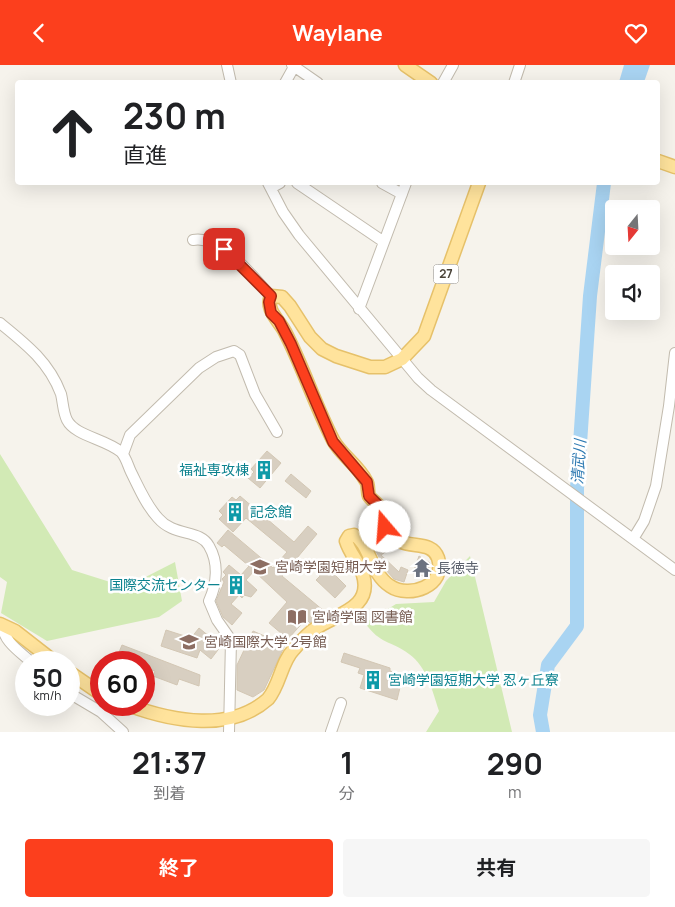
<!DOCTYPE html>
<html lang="ja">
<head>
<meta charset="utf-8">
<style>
  :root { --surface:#fff; --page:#f6f6f6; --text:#202124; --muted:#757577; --accent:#fc3f1d }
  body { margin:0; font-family:Manrope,"Noto Sans JP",sans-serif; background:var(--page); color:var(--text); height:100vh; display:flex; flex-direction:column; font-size:19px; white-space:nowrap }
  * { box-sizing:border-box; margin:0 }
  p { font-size:16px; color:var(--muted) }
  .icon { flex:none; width:28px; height:28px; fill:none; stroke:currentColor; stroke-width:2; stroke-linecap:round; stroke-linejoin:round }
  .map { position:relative; height:667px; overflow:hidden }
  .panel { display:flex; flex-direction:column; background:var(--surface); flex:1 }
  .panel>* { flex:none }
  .top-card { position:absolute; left:15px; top:15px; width:645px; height:105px; border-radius:5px; box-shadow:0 5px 20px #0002; background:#fff; color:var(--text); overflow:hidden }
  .needle { width:32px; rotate:198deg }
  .fabs { position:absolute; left:605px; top:135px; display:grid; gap:10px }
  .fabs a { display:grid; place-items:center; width:55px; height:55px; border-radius:5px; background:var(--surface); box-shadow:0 5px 20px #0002; font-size:25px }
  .speed { position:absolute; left:15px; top:586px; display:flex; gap:10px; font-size:25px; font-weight:700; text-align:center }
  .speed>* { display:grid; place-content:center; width:65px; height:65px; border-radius:50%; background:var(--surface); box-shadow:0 5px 20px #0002; line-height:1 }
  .speed small { font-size:12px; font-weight:400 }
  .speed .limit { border:8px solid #d22; background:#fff; color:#111 }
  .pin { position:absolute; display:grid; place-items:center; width:42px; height:42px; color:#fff; margin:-21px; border-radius:10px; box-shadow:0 2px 8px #0006 }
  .me { position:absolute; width:55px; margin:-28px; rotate:342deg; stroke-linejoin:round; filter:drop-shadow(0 0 4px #0008) }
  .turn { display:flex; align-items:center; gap:18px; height:105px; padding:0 25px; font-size:22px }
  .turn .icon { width:65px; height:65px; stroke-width:2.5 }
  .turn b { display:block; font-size:35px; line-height:42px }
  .eta { display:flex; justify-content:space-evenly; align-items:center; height:85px; text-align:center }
  .eta b { font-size:30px; font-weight:700; line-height:35px }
  .cta { display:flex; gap:10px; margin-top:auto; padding:10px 25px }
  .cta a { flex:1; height:58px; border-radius:5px; background:var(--accent); color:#fff; font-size:20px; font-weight:700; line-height:58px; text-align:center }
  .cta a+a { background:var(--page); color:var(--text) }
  header { display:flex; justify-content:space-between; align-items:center; height:65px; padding:0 25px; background:var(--accent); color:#fff; font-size:22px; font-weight:700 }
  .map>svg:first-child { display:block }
  .green { fill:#d2eab5 }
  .water { fill:#a9d4f2 }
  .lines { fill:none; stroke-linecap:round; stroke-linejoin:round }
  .river { stroke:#a9d4f2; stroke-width:14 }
  .building { fill:#d8cfc1; stroke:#d3c7b4 }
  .minor-casing { stroke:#c2bbae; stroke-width:12 }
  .major-casing { stroke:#e6c16a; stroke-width:15 }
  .minor { stroke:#fff; stroke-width:10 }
  .major { stroke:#ffe39c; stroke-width:12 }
  .route-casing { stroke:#a42913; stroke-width:12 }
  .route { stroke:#fc3f1d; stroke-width:9 }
  .labels { text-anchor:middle; stroke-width:5; stroke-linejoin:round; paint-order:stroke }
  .shield { fill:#fff; stroke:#817c74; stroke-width:1 }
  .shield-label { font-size:12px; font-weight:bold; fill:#4b4439 }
  .culture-label { font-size:14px; fill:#0d838f; stroke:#fff; text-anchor:end }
  .education-label { font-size:14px; fill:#785e54; stroke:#fff; text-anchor:start }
  .worship-label { font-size:14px; fill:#5b616d; stroke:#fff; text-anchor:start }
  .water-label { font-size:15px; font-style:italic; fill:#2e7ab2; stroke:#fff }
</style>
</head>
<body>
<header><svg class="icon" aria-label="back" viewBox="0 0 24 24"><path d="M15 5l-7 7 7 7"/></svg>Waylane<svg class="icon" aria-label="heart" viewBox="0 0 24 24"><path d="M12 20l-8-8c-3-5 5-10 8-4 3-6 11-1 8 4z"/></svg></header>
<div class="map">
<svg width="675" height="667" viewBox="0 0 675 667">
  <rect width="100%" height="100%" fill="#f6f3ec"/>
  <path class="green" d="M0,389L72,505L126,522L175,497L182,536L159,552L47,576L1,548L7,517L0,512Z
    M470,491L512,667H426L439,646C432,625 427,602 409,589C390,575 381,580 365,558L396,539L434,537L446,516Z"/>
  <path class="water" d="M624,0H650L644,17H619Z"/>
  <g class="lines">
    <path class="river" d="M543,667L540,650L548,600L577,561V423L590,231L604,118"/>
  </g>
  <path class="building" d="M267,386L281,398L260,423L248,413L254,407L251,404Z
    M291,409L311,426L306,433L285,416Z
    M240,431L294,477L308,461L317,469L282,511L324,546L310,558L306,554L288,574L269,558L287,537L254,506L246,515L257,525L251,532L244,530L242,533L239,530L231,539L242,548L232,560L223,552L216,536L224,517L222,514L226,510L223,507L229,500L241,510L249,501L224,480L222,482L217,478L228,465L273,503L287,487L246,453L233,467L219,454L223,450L219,446L232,432L236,435Z
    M382,481L387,486L381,490L399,507L401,502L408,505L404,517L394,514L385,504L376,486Z
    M419,491L430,498L426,512L413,508Z
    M327,502L346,521L335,533L316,515L320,511L317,508L322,503L324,505Z
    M199,563L221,581L211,594L200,585L197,593L161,581L166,565L191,573Z
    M253,566L285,580L264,625L253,632L237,625V600Z
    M122,580L200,610L199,621L179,614L177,620L153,611L155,606L144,602V598L122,597L124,594L117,592Z
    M344,588L390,603V606L403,610L397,635L360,623L364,610L358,608L360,603L341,597Z"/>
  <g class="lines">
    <g class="minor-casing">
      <path id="minor" d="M227,0L231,18
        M292,0L318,18
        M285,18L295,0
        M443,18L453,0
        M514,18L520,0
        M268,118L283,147L299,170L418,313L431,325L675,505
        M297,118L384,177
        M382,118L402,129
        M271,123L280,118
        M193,175C223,170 252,212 271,231
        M359,244L406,118
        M0,258C26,279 49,297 61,329C63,337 63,347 67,355C75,371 106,374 121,387C126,392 128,401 131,407C139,423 146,440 158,453C174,472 200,464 209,481C219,498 217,519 209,536L217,555L231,575L229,667
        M123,389L130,370L199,303L216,292L234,286L240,290L255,329L277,367
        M633,474L644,456L656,421L669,341L675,288
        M3,560C2,576 22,588 32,598
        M69,628L101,647L123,667
        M331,667L341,638"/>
    </g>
    <g class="major-casing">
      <path id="major" d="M405,0L431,18
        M658,96L675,102
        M0,559L15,566L56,598
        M69,607L101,629
        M128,640C174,657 231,667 268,634C280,620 281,597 294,584C300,577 308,568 316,563C337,549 373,543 363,510C359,497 350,489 346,476L349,471L354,470C370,479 370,508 390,521C409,534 447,521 438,493C430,471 401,490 385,463C383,459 383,451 381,445C379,439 372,436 369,431C367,426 369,420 366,416C358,400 341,390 333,375C315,340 303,302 285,267C279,255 265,245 271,231L282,232L290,241L310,272L322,284L336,291L370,302H385L402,294L424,271L479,118"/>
    </g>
    <use href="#minor" class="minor"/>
    <use href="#major" class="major"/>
  </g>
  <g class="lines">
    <g class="route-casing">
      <path id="route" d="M224,184L271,231L269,237L271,248L279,256L291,279L333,377L367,417L369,431L380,442L385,462"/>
    </g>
    <use href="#route" class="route"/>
  </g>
  <defs>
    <g id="building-bare" transform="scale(1.5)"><path d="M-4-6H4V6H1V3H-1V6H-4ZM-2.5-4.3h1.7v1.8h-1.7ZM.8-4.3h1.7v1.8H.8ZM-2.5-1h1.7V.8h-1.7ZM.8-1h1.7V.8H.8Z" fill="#0f9aa8" stroke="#fff" stroke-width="2.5" paint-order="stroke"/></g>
    <g id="university-bare" transform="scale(1.5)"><path d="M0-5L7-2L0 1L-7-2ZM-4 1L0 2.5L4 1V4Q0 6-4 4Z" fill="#8d6e63" stroke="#fff" stroke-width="2.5" paint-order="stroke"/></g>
    <g id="temple-bare" transform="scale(1.5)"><path d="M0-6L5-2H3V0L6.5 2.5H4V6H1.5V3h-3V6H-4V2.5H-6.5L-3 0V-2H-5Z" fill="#6b7280" stroke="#fff" stroke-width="2.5" paint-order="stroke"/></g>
    <g id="library-bare" transform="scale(1.5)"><path d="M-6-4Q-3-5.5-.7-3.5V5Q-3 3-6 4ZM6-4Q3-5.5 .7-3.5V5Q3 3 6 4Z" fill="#8d6e63" stroke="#fff" stroke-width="2.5" paint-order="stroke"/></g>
  </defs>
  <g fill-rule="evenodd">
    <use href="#building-bare" x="264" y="405"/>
    <use href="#building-bare" x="235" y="447"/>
    <use href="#university-bare" x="260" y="502"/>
    <use href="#temple-bare" x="422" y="503"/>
    <use href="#building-bare" x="236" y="520"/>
    <use href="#library-bare" x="297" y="552"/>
    <use href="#university-bare" x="189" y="577"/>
    <use href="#building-bare" x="373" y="615"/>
  </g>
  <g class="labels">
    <rect class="shield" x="433.5" y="199.5" width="25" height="19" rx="4"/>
    <g class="shield-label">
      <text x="446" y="213">27</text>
    </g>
    <g class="culture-label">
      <text x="249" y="410">福祉専攻棟</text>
      <text x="250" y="452" text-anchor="start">記念館</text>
      <text x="221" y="525">国際交流センター</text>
      <text x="388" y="620" text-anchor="start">宮崎学園短期大学 忍ヶ丘寮</text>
    </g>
    <g class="education-label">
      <text x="275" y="507">宮崎学園短期大学</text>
      <text x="312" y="557">宮崎学園 図書館</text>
      <text x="204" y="582">宮崎国際大学 2号館</text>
    </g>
    <g class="worship-label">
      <text x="437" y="508">長徳寺</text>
    </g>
    <g class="water-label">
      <text transform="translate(579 397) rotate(-86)" y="5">清武川</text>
    </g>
  </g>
</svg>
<div class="fabs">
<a><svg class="needle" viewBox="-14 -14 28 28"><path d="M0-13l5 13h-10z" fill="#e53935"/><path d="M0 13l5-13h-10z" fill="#757577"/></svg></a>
<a><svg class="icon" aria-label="sound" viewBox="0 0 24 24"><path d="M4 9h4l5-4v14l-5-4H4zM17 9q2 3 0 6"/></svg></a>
</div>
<div class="speed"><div>50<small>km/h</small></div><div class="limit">60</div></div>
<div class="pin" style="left:224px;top:184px;background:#d93025"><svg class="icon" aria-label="arrive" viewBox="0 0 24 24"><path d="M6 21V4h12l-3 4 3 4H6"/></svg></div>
<svg class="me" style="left:385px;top:462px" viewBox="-20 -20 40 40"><circle r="19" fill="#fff"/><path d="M0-13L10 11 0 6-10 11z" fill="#fc3f1d"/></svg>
<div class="top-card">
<div class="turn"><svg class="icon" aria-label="ahead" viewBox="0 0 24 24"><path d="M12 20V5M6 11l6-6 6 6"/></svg><div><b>230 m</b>直進</div></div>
</div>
</div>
<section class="panel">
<div class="eta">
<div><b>21:37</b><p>到着</p></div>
<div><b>1</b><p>分</p></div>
<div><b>290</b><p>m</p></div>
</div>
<div class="cta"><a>終了</a><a>共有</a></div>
</section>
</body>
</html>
